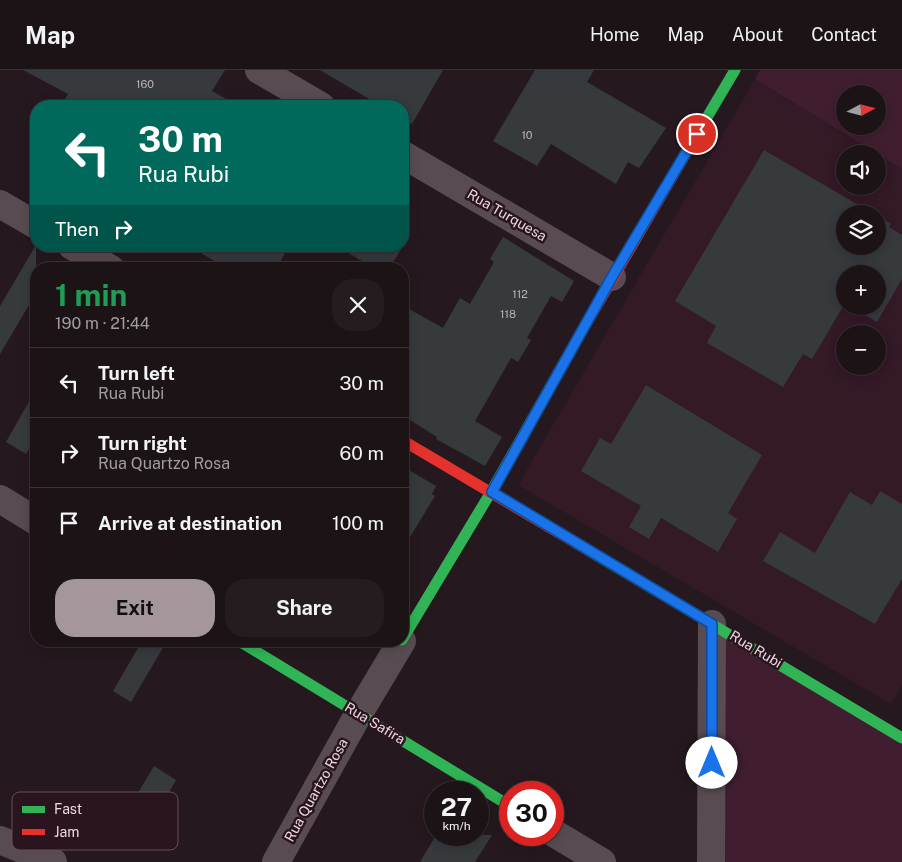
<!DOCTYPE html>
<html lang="en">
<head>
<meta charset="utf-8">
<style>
  :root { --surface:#1c1317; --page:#251c20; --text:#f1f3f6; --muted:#a09ea1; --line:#3a3236; --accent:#a5969c }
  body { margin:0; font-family:"Public Sans",sans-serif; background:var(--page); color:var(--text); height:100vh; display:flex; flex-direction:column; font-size:19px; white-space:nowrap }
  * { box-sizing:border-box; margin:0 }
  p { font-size:16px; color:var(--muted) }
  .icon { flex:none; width:28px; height:28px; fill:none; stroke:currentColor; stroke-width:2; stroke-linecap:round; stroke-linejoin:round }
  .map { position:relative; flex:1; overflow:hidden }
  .panel { position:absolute; left:30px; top:192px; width:379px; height:385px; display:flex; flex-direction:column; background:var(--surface); border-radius:20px; box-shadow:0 2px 12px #0003,0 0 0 1px var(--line) }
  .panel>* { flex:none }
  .top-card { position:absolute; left:30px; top:30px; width:379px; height:152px; border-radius:20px; box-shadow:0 2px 12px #0003,0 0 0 1px var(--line); background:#00695c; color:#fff; overflow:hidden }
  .needle { width:32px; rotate:83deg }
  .controls { position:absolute; left:836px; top:15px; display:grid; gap:10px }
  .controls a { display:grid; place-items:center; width:50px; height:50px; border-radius:50%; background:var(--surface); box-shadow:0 2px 12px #0003,0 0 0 1px var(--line); font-size:25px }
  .speed { position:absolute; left:424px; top:711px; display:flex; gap:10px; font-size:25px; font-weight:700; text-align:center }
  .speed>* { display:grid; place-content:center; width:65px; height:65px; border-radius:50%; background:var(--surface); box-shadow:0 2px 12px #0003,0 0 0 1px var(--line); line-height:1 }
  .speed small { font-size:12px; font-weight:400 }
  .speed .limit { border:8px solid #d22; background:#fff; color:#111 }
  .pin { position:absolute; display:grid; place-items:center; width:42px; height:42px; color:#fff; margin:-21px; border:2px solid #fff; border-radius:50%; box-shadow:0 1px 5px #0007 }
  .me { position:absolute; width:55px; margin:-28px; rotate:0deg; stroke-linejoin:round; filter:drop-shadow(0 0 4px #0008) }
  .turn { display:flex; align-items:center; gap:18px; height:105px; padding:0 25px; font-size:22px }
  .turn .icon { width:65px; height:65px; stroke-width:2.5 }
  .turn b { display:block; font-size:35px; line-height:42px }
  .then { display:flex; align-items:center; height:48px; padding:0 25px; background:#0003; gap:10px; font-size:19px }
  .round { display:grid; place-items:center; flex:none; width:52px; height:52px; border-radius:20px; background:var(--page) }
  .summary { display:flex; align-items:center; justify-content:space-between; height:85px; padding:0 25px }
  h1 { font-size:30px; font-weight:700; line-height:38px; color:#1e9e55 }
  .button { display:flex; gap:10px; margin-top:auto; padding:10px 25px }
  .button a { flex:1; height:58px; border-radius:20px; background:var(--accent); color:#111; font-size:20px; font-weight:700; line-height:58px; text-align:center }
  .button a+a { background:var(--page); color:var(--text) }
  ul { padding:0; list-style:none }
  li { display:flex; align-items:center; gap:15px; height:70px; padding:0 25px; border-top:1px solid var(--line) }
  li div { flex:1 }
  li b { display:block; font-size:19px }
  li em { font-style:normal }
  header { display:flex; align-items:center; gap:30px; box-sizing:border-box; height:70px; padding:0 25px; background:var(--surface); border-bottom:1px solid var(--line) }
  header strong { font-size:24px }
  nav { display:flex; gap:28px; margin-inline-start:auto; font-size:18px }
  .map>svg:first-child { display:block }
  .built { fill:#341926; fill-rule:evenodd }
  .green { fill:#401e2f; fill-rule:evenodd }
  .building { fill:#363a3c }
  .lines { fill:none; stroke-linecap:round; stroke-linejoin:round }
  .street { stroke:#584c52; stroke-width:28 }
  .fast { stroke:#30b455; stroke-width:11 }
  .jam { stroke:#e5322d; stroke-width:11 }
  .route-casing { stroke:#114b97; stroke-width:12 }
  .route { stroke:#1a73e8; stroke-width:9 }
  .labels { text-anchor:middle; stroke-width:5; stroke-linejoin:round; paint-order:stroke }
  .number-label { font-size:11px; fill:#bdb1b7 }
  .street-label { font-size:14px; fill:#ead9e0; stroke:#2a141f }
  .key { fill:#2a141f; stroke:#644f59; stroke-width:1 }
  .key-label { font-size:14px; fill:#ead9e0 }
</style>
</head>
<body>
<header>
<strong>Map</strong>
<nav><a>Home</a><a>Map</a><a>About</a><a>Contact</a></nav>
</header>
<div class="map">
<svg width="902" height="792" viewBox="0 0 902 792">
  <rect width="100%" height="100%" fill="#25191f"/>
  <path class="built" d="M755,9L877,84H845V116H878V84L902,99V616L891,634L518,415ZM845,144H878V176H845ZM845,204H878V236H845ZM845,264H878V296H845Z"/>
  <path class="green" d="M760,0H902V99L755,9ZM845,24H878V56H845Z
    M712,554L902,668V792H711Z"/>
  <path class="building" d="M23,0H225L212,21L239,36H61L68,24Z
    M320,0H443L412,54L402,49V36H381Z
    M535,0H594L587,12L666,58L639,98L628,92L616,114L551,74L537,96L493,71Z
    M764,80L874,144H845V176H878V146L891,154L889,157L902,165V209L877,252L850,236H878V204H845V233L812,289L803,284L783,317L707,273L716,256L675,231Z
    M503,167L574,211L562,232L551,226L527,268L531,270L518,292L511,288L475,351L502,367L485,396L436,369L437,367L402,345V235L443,258L460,228L470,234L494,192L490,189Z
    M36,175V223L0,284V236Z
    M189,176H289L276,199H228Z
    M337,176H403L389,199H375Z
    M646,315L762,385L728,443L737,449L718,482L661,448L649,469L629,457L641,436L581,401L600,368L611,374Z
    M36,319V367L26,384L6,372Z
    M402,396L436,416L432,424L435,426L402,480Z
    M880,421L902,434V509L875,554L763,491L780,462L815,483L850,422L872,435Z
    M142,571H167L131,632L113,621Z
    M154,696L176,710L137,777L114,763Z
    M436,765H492L475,792H420Z"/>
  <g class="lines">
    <path class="street" d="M259,0L321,36
      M402,84L612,207
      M0,134L36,155
      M72,176L111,199
      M0,429L36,451
      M552,762L602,792
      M0,770L53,792
      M276,792L359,643L402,571
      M711,792L712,554"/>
    <path class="fast" d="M696,66L735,0
      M576,473L902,668
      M402,570L491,422L575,273
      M239,571L510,736"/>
    <path class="jam" d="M575,273L696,66
      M402,370L576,473"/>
  </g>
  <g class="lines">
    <g class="route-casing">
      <path id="route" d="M697,64L612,207L492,422L712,554V693"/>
    </g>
    <use href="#route" class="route"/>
  </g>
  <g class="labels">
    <g class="number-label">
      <text x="145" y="18">160</text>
      <text x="527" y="69">10</text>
      <text x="520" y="228">112</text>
      <text x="508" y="248">118</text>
    </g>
    <g class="street-label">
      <text transform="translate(507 145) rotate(30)" y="5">Rua Turquesa</text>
      <text transform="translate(756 579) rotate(31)" y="5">Rua Rubi</text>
      <text transform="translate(375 653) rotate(31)" y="5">Rua Safira</text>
      <text transform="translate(316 720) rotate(-61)" y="5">Rua Quartzo Rosa</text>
    </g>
  </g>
  <rect x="12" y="722" width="166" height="58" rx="8" class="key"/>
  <rect x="22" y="736" width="23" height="7" fill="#30b455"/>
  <rect x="22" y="759" width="23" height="6" fill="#e5322d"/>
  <g class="key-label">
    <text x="54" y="744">Fast</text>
    <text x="54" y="767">Jam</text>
  </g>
</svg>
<div class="controls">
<a><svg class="needle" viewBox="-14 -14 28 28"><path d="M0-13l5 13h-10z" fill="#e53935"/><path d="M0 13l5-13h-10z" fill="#a09ea1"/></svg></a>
<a><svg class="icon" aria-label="sound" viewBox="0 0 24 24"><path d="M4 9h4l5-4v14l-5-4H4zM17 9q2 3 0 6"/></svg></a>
<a><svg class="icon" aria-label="layers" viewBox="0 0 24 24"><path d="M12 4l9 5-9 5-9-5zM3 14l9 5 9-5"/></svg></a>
<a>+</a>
<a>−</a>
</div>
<div class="speed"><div>27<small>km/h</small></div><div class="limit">30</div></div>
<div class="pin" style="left:697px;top:64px;background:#d93025"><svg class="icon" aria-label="arrive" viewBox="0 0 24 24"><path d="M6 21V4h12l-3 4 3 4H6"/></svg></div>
<svg class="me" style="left:712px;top:693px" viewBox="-20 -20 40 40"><circle r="19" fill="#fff"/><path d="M0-13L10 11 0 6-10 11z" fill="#1a73e8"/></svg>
<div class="top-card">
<div class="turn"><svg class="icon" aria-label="left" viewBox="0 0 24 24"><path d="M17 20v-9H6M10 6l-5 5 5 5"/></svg><div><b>30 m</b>Rua Rubi</div></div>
<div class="then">Then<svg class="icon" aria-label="right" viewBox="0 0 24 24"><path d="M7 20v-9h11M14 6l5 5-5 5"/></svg></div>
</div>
<section class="panel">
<div class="summary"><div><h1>1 min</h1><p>190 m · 21:44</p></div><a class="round"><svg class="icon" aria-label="close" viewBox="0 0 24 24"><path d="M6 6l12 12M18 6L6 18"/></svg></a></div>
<ul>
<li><svg class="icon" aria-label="left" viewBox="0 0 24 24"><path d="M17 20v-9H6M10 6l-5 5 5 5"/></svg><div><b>Turn left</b><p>Rua Rubi</p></div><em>30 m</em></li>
<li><svg class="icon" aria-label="right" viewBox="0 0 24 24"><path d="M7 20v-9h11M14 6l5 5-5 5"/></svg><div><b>Turn right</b><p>Rua Quartzo Rosa</p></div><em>60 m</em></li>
<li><svg class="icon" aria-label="arrive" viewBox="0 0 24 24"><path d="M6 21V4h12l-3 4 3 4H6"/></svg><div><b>Arrive at destination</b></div><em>100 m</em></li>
</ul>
<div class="button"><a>Exit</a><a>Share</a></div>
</section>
</div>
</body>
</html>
